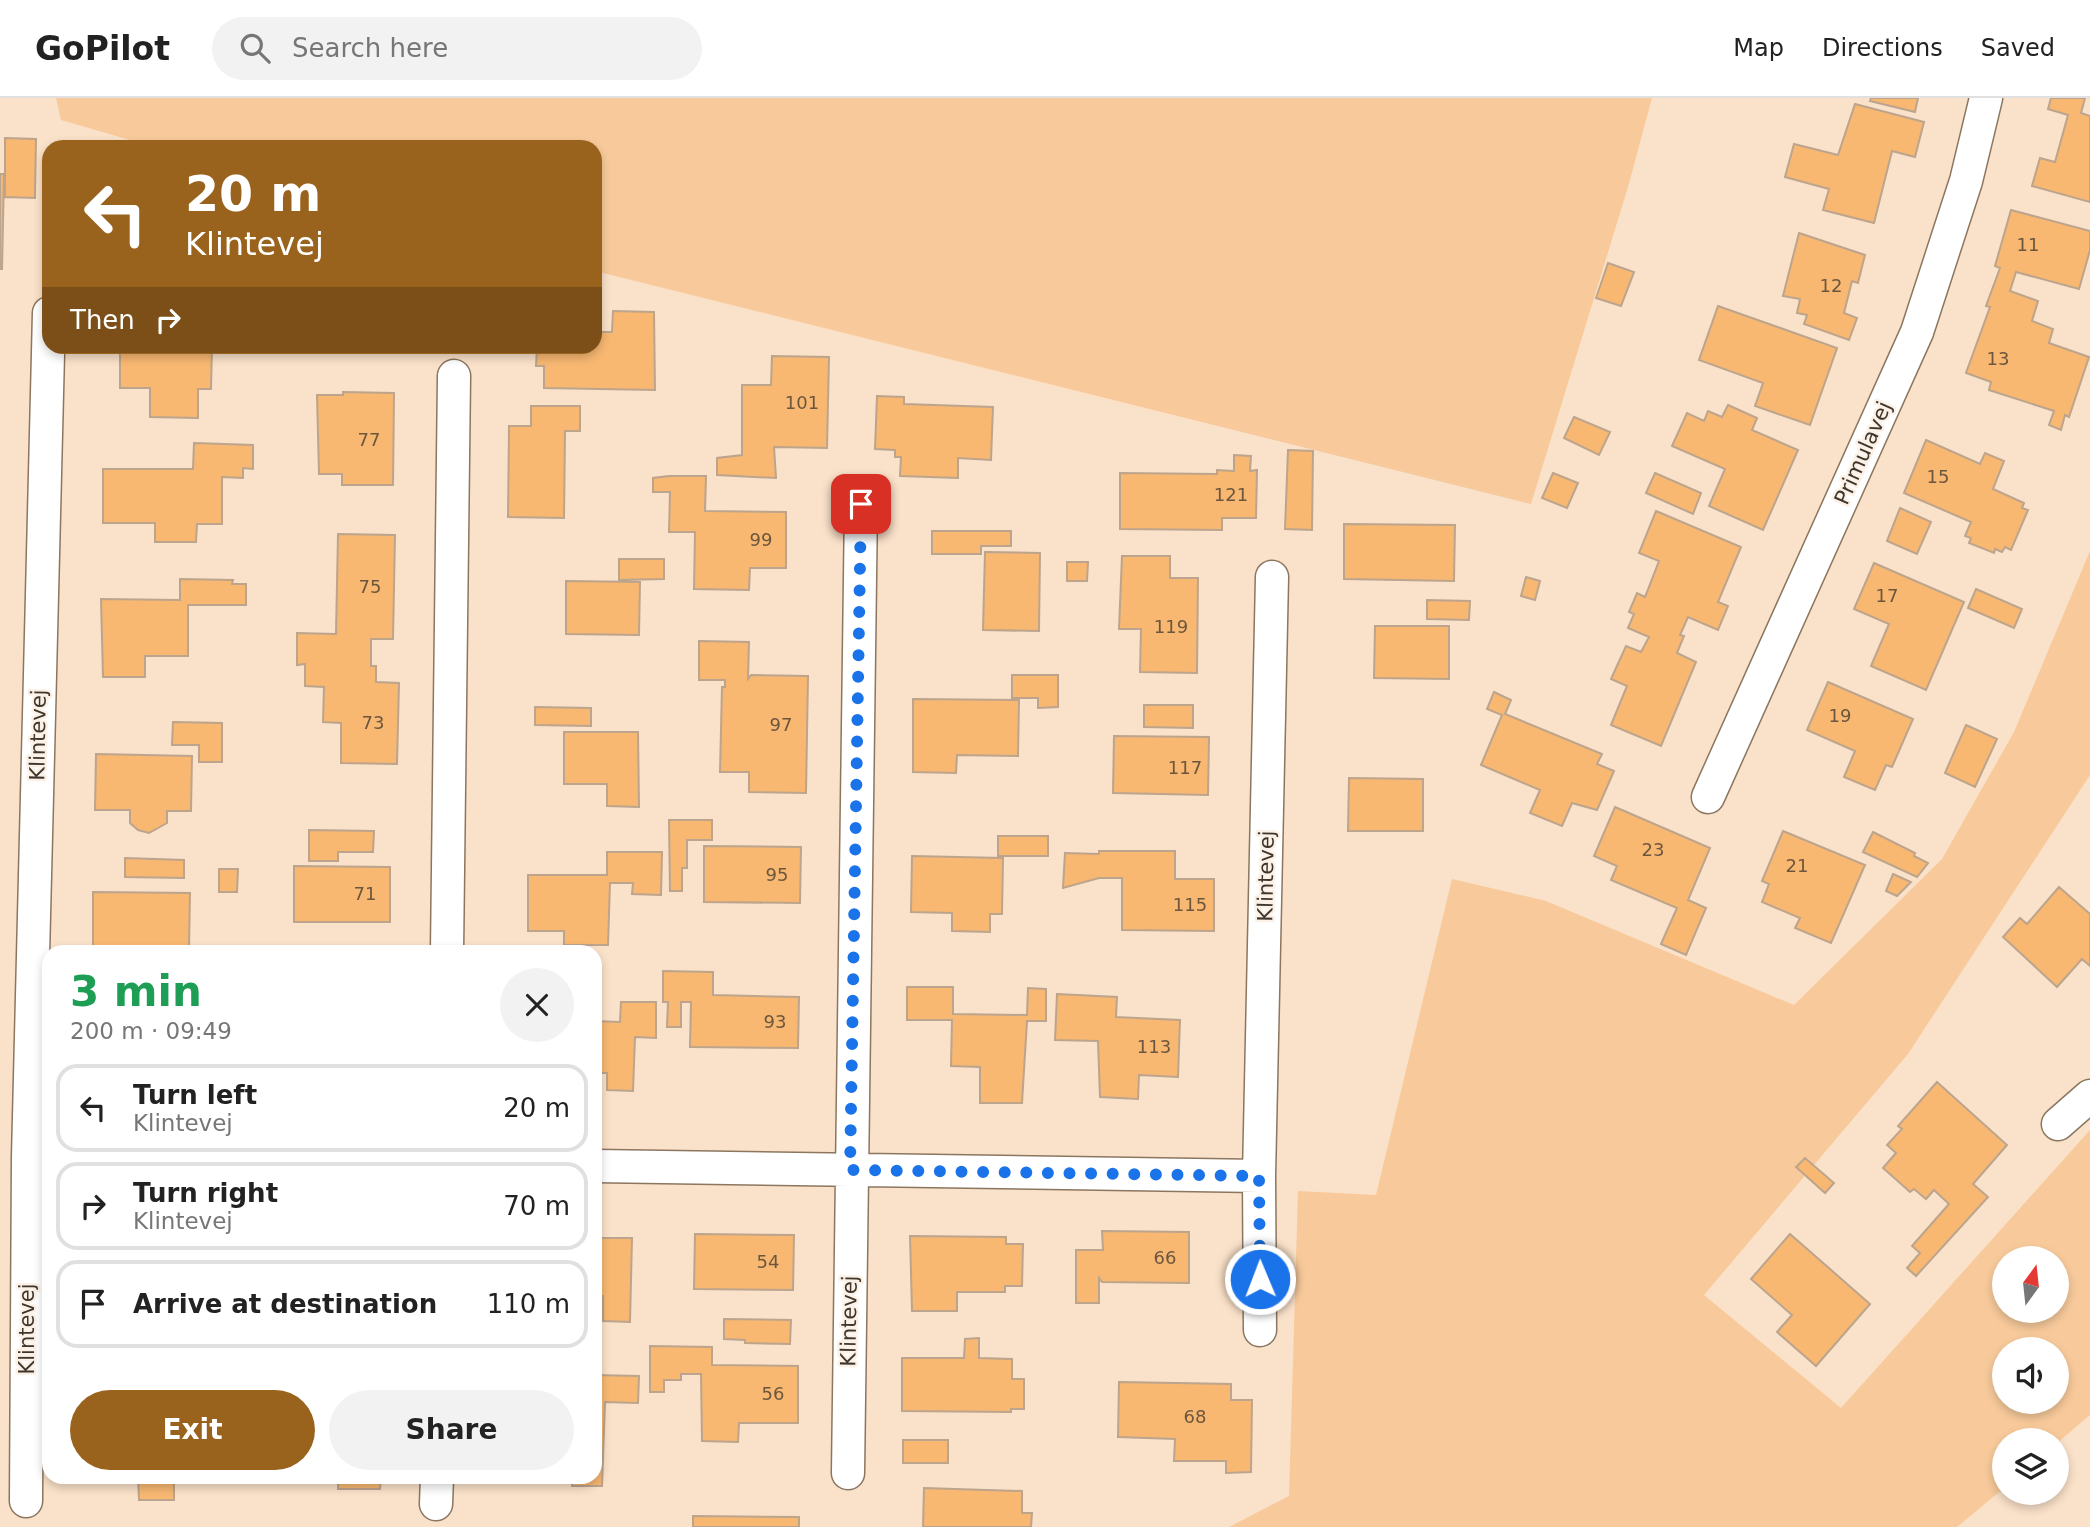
<!DOCTYPE html>
<html lang="en">
<head>
<meta charset="utf-8">
<style>
  :root { --surface:#fff; --page:#f2f2f2; --text:#222; --muted:#767676; --line:#e0e0e0; --accent:#9a631d }
  body { margin:0; font-family:"DejaVu Sans",sans-serif; background:var(--page); color:var(--text); height:100vh; display:flex; flex-direction:column; font-size:26px; white-space:nowrap }
  * { box-sizing:border-box; margin:0 }
  p { font-size:23px; color:var(--muted) }
  .icon { flex:none; width:38px; height:38px; fill:none; stroke:currentColor; stroke-width:2; stroke-linecap:round; stroke-linejoin:round }
  .map { position:relative; flex:1; overflow:hidden }
  .side { position:absolute; left:42px; top:847px; width:560px; height:539px; display:flex; flex-direction:column; background:var(--surface); border-radius:21px; box-shadow:0 4px 10px #0003 }
  .side>* { flex:none }
  .hud { position:absolute; left:42px; top:42px; width:560px; height:214px; border-radius:21px; box-shadow:0 4px 10px #0003; background:#9a631d; color:#fff; overflow:hidden }
  .needle { width:46px; rotate:15deg }
  .buttons { position:absolute; left:1992px; top:1148px; display:grid; gap:14px }
  .buttons a { display:grid; place-items:center; width:77px; height:77px; border-radius:50%; background:var(--surface); box-shadow:0 4px 10px #0003; font-size:35px }
  .pin { position:absolute; display:grid; place-items:center; width:60px; height:60px; color:#fff; margin:-30px; border-radius:14px; box-shadow:0 4px 10px #0006 }
  .me { position:absolute; width:77px; margin:-38px; rotate:359deg; stroke-linejoin:round; filter:drop-shadow(0 0 5px #0008) }
  .turn { display:flex; align-items:center; gap:24px; height:147px; padding:0 28px; font-size:32px }
  .turn .icon { width:91px; height:91px; stroke-width:2.5 }
  .turn b { display:block; font-size:49px; line-height:60px }
  .then { display:flex; align-items:center; height:66px; padding:0 28px; background:#0003; gap:14px; font-size:26px }
  .round { display:grid; place-items:center; flex:none; width:74px; height:74px; border-radius:37px; background:var(--page) }
  .overview { display:flex; align-items:center; justify-content:space-between; height:119px; padding:0 28px }
  h1 { font-size:42px; font-weight:800; line-height:52px; color:#1e9e55 }
  .primary-button { display:flex; gap:14px; margin-top:auto; padding:14px 28px }
  .primary-button a { flex:1; height:80px; border-radius:42px; background:var(--accent); color:#fff; font-size:28px; font-weight:800; line-height:80px; text-align:center }
  .primary-button a+a { background:var(--page); color:var(--text) }
  ul { padding:0; list-style:none }
  li { display:flex; align-items:center; gap:21px; height:88px; margin:0 14px 10px; padding:0 14px; border:4px solid var(--line); border-radius:21px }
  li div { flex:1 }
  li b { display:block; font-size:26px }
  li em { font-style:normal }
  header { display:flex; align-items:center; gap:42px; box-sizing:border-box; height:98px; padding:0 35px; background:var(--surface); border-bottom:2px solid var(--line) }
  header strong { font-size:33px }
  nav { display:flex; gap:38px; margin-inline-start:auto; font-size:24px }
  .search { width:490px; height:63px; background:var(--page); display:flex; align-items:center; gap:18px; box-sizing:border-box; padding:0 24px; border-radius:38px; color:var(--muted); font-size:26px }
  .map>svg:first-child { display:block }
  .green { fill:#f8ca9b; fill-rule:evenodd }
  .building { fill:#f8b872; stroke:#bca48d; stroke-width:2 }
  .lines { fill:none; stroke-linecap:round; stroke-linejoin:round }
  .minor-casing { stroke:#8b765f; stroke-width:35 }
  .minor { stroke:#fff; stroke-width:32 }
  .route { stroke:#1a73e8; stroke-width:12; stroke-dasharray:0 21.6 }
  .labels { text-anchor:middle; stroke-width:5; stroke-linejoin:round; paint-order:stroke }
  .number-label { font-size:18px; fill:#6c563d }
  .street-label { font-size:21px; fill:#3e352b; stroke:#fbf1e7 }
</style>
</head>
<body>
<header>
<strong>GoPilot</strong>
<div class="search"><svg class="icon" aria-label="search" viewBox="0 0 24 24"><circle cx="10" cy="10" r="6"/><path d="M15 15l6 6"/></svg>Search here</div>
<nav><a>Map</a><a>Directions</a><a>Saved</a></nav>
</header>
<div class="map">
<svg width="2090" height="1429" viewBox="0 0 2090 1429">
  <rect width="100%" height="100%" fill="#fae1c9"/>
  <path class="green" d="M56,0H1652L1628,89L1531,406L595,173V49H154L61,22Z
    M2090,453V677L1908,956L1704,1197L1841,1310L2090,1032V1317L2056,1346V1342H2004V1390L1957,1429H1229L1289,1398L1298,1093L1376,1097L1452,781L1546,803L1794,907L1942,761L2014,634ZM2004,1160H2056V1213H2004ZM2004,1251H2056V1304H2004Z"/>
  <path class="building" d="M1871,0H1918L1915,14L1870,3Z
    M2051,0H2085L2081,15L2090,18V104L2032,88L2040,60L2055,64L2068,17L2048,11Z
    M1855,6L1924,24L1915,59L1892,53L1874,125L1823,112L1829,91L1785,79L1794,46L1838,57Z
    M5,40L36,41L35,100L5,99Z
    M0,76H4L2,171H0Z
    M2011,112L2090,133V152L2079,191L2016,174L2010,193L2038,203L2032,223L2053,231L2049,245L2089,259L2069,319L2065,317L2061,332L2049,327L2054,313L1989,292L1991,284L1966,275L1990,209L1986,208L2000,170L1995,168Z
    M1799,135L1865,157L1858,185L1852,183L1844,215L1857,220L1849,242L1804,226L1807,217L1797,215L1800,201L1783,198Z
    M1608,165L1634,174L1621,208L1596,200Z
    M1718,208L1837,250L1810,327L1755,308L1763,285L1699,262Z
    M613,213L654,214L655,292L544,290V268H536L537,248H595V234H612Z
    M120,248H212L211,291H198V320L150,319V290H120Z
    M772,258L829,259L827,350L774,349L776,380L717,377V360L742,357V287H771Z
    M343,294L394,295L393,387H342V376H319L317,297H343Z
    M877,298L904,299V306L993,309L991,362L958,360V380L900,378L901,359H895V352L875,351Z
    M1728,307L1757,320L1752,332L1798,352L1763,432L1709,408L1725,371L1672,348L1687,315L1704,323L1708,313L1722,319Z
    M531,308H580V333H565L564,420L508,419L509,328H531Z
    M1574,319L1610,334L1599,357L1564,340Z
    M1926,342L1980,366L1985,355L2004,363L1993,391L2024,405L2022,410L2028,412L2011,452L2005,449L2002,454L1995,451L1994,455L1969,445L1971,440L1965,438L1971,424L1904,395Z
    M194,345L253,347V371L243,370V380L222,379V426H197L196,444H155V425H103V371H193Z
    M1288,352L1313,353L1312,432L1285,431Z
    M1234,357L1251,358L1250,373L1257,372L1256,420H1222V432L1120,431V375L1217,376V372L1234,373Z
    M1553,375L1578,385L1567,410L1542,400Z
    M1655,375L1701,395L1693,416L1646,395Z
    M669,378H706L705,413L786,414V470H750L749,492L694,491L695,434H669L670,394H653V380Z
    M1900,410L1931,424L1917,456L1887,443Z
    M1656,413L1741,449L1718,504L1728,508L1718,532L1688,519L1680,537L1684,538L1677,555L1696,564L1661,648L1611,627L1627,588L1611,581L1626,548L1641,554L1649,539L1628,530L1634,516L1629,514L1637,495L1645,499L1659,463L1639,455Z
    M1344,426L1455,427L1454,483L1344,481Z
    M932,433H1011V448H981V456H932Z
    M338,436L395,437L393,541H371V568H376V584L399,585L397,666L341,665V625L323,624L324,589L305,588V566L297,567V535L336,536Z
    M985,454L1040,455L1039,533L983,532Z
    M1122,458H1170V480H1198L1197,575L1140,574L1141,531H1119Z
    M619,461H664V481L619,482Z
    M1067,464H1088L1087,483H1067Z
    M1874,465L1964,504L1926,592L1871,568L1889,526L1854,511Z
    M1526,479L1540,483L1535,502L1521,498Z
    M180,481L233,482L232,486H246V507H188V558H145V579H103L101,501L180,502Z
    M566,483L640,484L639,537L566,536Z
    M1976,491L2022,511L2014,530L1968,510Z
    M1427,502L1470,503L1469,522L1427,521Z
    M1375,528H1449V581L1374,580Z
    M699,543L749,544L748,581L751,577L808,578L806,695L749,694V674H720L722,589H725V582H699Z
    M1012,577H1058V609L1038,610V600H1012Z
    M1828,584L1913,621L1892,669L1886,667L1875,692L1844,679L1855,653L1807,632Z
    M1494,594L1511,602L1505,616L1602,656L1597,666L1614,673L1597,712L1572,705L1562,728L1530,715L1540,692L1481,667L1502,617L1487,611Z
    M913,601L1019,602L1018,658L957,657L956,675L913,674Z
    M1144,607H1193V630L1144,629Z
    M535,609L591,610V628L535,627Z
    M173,624L222,625V664H199V647H172Z
    M1966,627L1997,641L1975,689L1945,675Z
    M564,634H638L639,709L607,708V686H564Z
    M1114,638L1209,639L1208,697L1113,695Z
    M96,656L192,658L191,713H167V725L149,735L138,732L130,725V712H95Z
    M1349,680L1423,681V733H1348Z
    M1615,709L1710,750L1688,802L1706,810L1686,857L1661,846L1677,810L1611,782L1617,768L1594,758Z
    M669,722H712V742H687V770H682V793H670Z
    M309,732L374,733L373,754H338V763H309Z
    M1783,733L1865,767L1831,845L1795,830L1800,820L1762,804L1769,786L1762,783Z
    M1873,734L1915,755L1914,758L1928,765L1917,779L1863,754Z
    M998,738H1048V758H998Z
    M704,748L801,749L800,805L704,804Z
    M1099,753H1175V781H1214V833L1122,832V780H1099L1063,790L1065,755L1099,756Z
    M607,754H662L661,797L632,796L633,785H610L608,847H564V833H528V777H607Z
    M912,758L1003,760L1002,816H990V834L952,833V815L911,814Z
    M125,760L184,762V780L125,779Z
    M294,768L390,769V824H294Z
    M219,771H238L237,794H219Z
    M1893,776L1911,784L1897,798L1886,793Z
    M2059,789L2090,816V868L2082,861L2057,889L2003,839L2020,820L2027,826Z
    M93,794L190,795L189,850H93Z
    M663,873L713,874V897L799,899L798,950L690,949L691,904H681V929H667L668,904H663Z
    M907,889H953V916L1027,917L1028,890L1046,891V923H1027L1022,1005H980V969L951,968L952,922H907Z
    M1057,896L1117,899L1116,919L1180,922L1178,979L1139,977L1138,1001L1100,999L1098,943L1055,942Z
    M621,904H656V940L635,939L633,993L607,992V975H595V923L620,924Z
    M1937,984L2007,1047L1973,1086L1988,1099L1916,1178L1907,1170L1920,1155L1912,1148L1949,1106L1934,1092L1926,1101L1914,1091L1910,1094L1883,1070L1896,1055L1887,1047L1902,1031L1898,1028Z
    M1805,1060L1834,1085L1825,1095L1796,1069Z
    M1102,1133L1189,1134V1185L1102,1184L1099,1180V1205H1076V1152H1103Z
    M695,1136L794,1137L793,1192L694,1191Z
    M1790,1136L1870,1206L1816,1268L1777,1234L1792,1217L1751,1181Z
    M910,1138L1006,1139V1146H1023L1022,1188H1005V1194H957V1213H912Z
    M595,1140H632L630,1224L603,1223V1198H595Z
    M724,1221L791,1222L790,1246L745,1245V1242L724,1241Z
    M979,1240V1260L1012,1261V1281H1024V1311H1011V1314L902,1313V1260H964L965,1241Z
    M650,1248L712,1249V1267L798,1268V1325H739L738,1344L702,1343L701,1276H681V1282H664V1294H650Z
    M595,1277L639,1278L638,1305L605,1304L602,1388H572L573,1379H595Z
    M1119,1284L1231,1286V1302H1252L1251,1374L1226,1375V1363H1174L1175,1341L1118,1339Z
    M903,1342H948V1365H903Z
    M138,1379H174V1402H139Z
    M338,1379H381L380,1391H338Z
    M924,1390L1022,1393V1415H1032L1031,1429H923Z
    M693,1418L799,1419V1429H693Z"/>
  <g class="lines">
    <g class="minor-casing">
      <path id="minor" d="M1708,699L1917,234L1966,83L1986,0
        M447,854L454,278
        M2058,1026L2090,998
        M595,1068L1259,1078
        M1260,1232L1259,1078L1272,479
        M848,1375L861,406
        M26,1403L28,1059L49,215
        M436,1406L437,1379"/>
    </g>
    <use href="#minor" class="minor"/>
  </g>
  <g class="lines">
    <path class="route" d="M861,406L850,1072L1259,1078L1260,1181"/>
  </g>
  <g class="labels">
    <g class="number-label">
      <text x="2028" y="153">11</text>
      <text x="1831" y="194">12</text>
      <text x="1998" y="267">13</text>
      <text x="802" y="311">101</text>
      <text x="369" y="348">77</text>
      <text x="1938" y="385">15</text>
      <text x="1231" y="403">121</text>
      <text x="761" y="448">99</text>
      <text x="370" y="495">75</text>
      <text x="1887" y="504">17</text>
      <text x="1171" y="535">119</text>
      <text x="1840" y="624">19</text>
      <text x="373" y="631">73</text>
      <text x="781" y="633">97</text>
      <text x="1185" y="676">117</text>
      <text x="1653" y="758">23</text>
      <text x="1797" y="774">21</text>
      <text x="777" y="783">95</text>
      <text x="365" y="802">71</text>
      <text x="1190" y="813">115</text>
      <text x="775" y="930">93</text>
      <text x="1154" y="955">113</text>
      <text x="1165" y="1166">66</text>
      <text x="768" y="1170">54</text>
      <text x="773" y="1302">56</text>
      <text x="1195" y="1325">68</text>
    </g>
    <g class="street-label">
      <text transform="translate(1863 355) rotate(-66)" y="7">Primulavej</text>
      <text transform="translate(38 637) rotate(-89)" y="7">Klintevej</text>
      <text transform="translate(1266 778) rotate(-89)" y="7">Klintevej</text>
      <text transform="translate(849 1223) rotate(-89)" y="7">Klintevej</text>
      <text transform="translate(27 1231) rotate(-90)" y="7">Klintevej</text>
    </g>
  </g>
</svg>
<div class="buttons">
<a><svg class="needle" viewBox="-14 -14 28 28"><path d="M0-13l5 13h-10z" fill="#e53935"/><path d="M0 13l5-13h-10z" fill="#767676"/></svg></a>
<a><svg class="icon" aria-label="sound" viewBox="0 0 24 24"><path d="M4 9h4l5-4v14l-5-4H4zM17 9q2 3 0 6"/></svg></a>
<a><svg class="icon" aria-label="layers" viewBox="0 0 24 24"><path d="M12 4l9 5-9 5-9-5zM3 14l9 5 9-5"/></svg></a>
</div>
<div class="pin" style="left:861px;top:406px;background:#d93025"><svg class="icon" aria-label="arrive" viewBox="0 0 24 24"><path d="M6 21V4h12l-3 4 3 4H6"/></svg></div>
<svg class="me" style="left:1260px;top:1181px" viewBox="-20 -20 40 40"><circle r="17" fill="#1a73e8" stroke="#fff" stroke-width="3"/><path d="M0-11L8 9 0 5-8 9z" fill="#fff"/></svg>
<div class="hud">
<div class="turn"><svg class="icon" aria-label="left" viewBox="0 0 24 24"><path d="M17 20v-9H6M10 6l-5 5 5 5"/></svg><div><b>20 m</b>Klintevej</div></div>
<div class="then">Then<svg class="icon" aria-label="right" viewBox="0 0 24 24"><path d="M7 20v-9h11M14 6l5 5-5 5"/></svg></div>
</div>
<section class="side">
<div class="overview"><div><h1>3 min</h1><p>200 m · 09:49</p></div><a class="round"><svg class="icon" aria-label="close" viewBox="0 0 24 24"><path d="M6 6l12 12M18 6L6 18"/></svg></a></div>
<ul>
<li><svg class="icon" aria-label="left" viewBox="0 0 24 24"><path d="M17 20v-9H6M10 6l-5 5 5 5"/></svg><div><b>Turn left</b><p>Klintevej</p></div><em>20 m</em></li>
<li><svg class="icon" aria-label="right" viewBox="0 0 24 24"><path d="M7 20v-9h11M14 6l5 5-5 5"/></svg><div><b>Turn right</b><p>Klintevej</p></div><em>70 m</em></li>
<li><svg class="icon" aria-label="arrive" viewBox="0 0 24 24"><path d="M6 21V4h12l-3 4 3 4H6"/></svg><div><b>Arrive at destination</b></div><em>110 m</em></li>
</ul>
<div class="primary-button"><a>Exit</a><a>Share</a></div>
</section>
</div>
</body>
</html>
